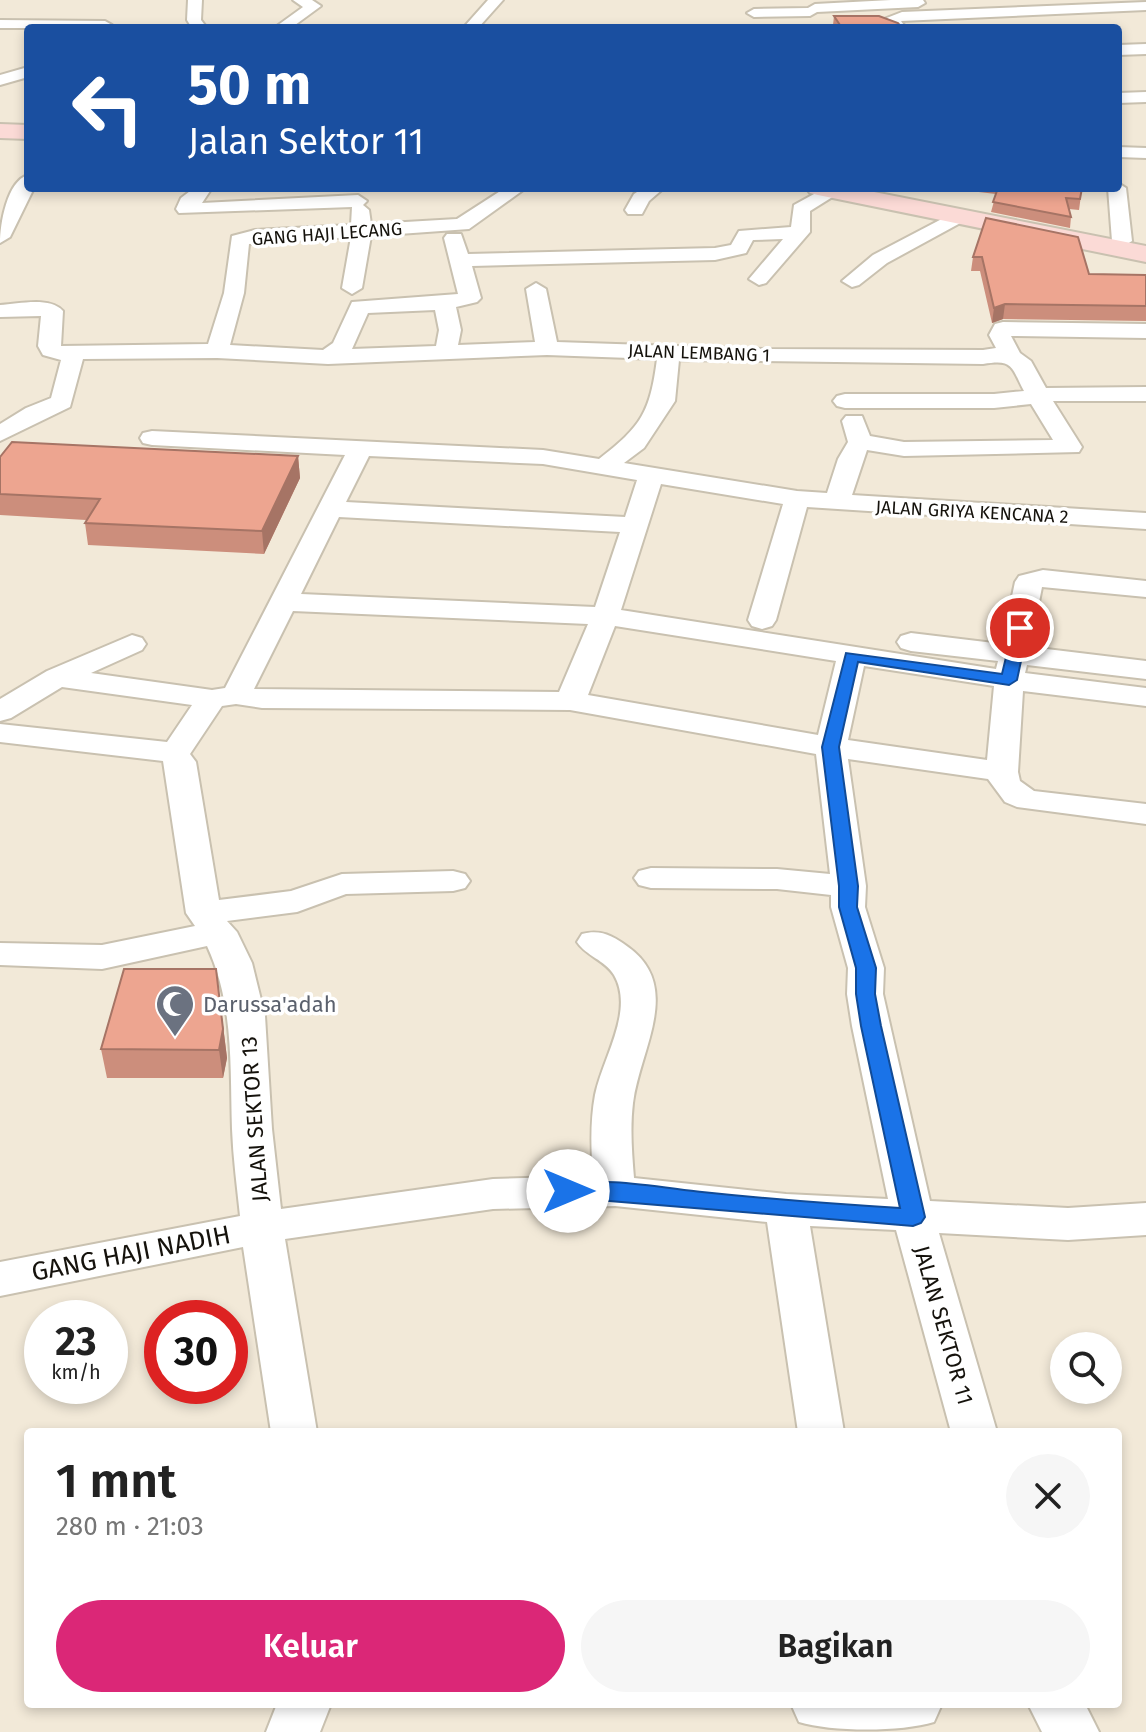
<!DOCTYPE html>
<html lang="id">
<head>
<meta charset="utf-8">
<style>
  :root { --surface:#fff; --page:#f6f6f6; --text:#222; --muted:#767676; --accent:#db2777 }
  body { margin:0; font-family:"Fira Sans",sans-serif; background:var(--page); color:var(--text); height:100vh; display:flex; flex-direction:column; font-size:30px; white-space:nowrap }
  * { box-sizing:border-box; margin:0 }
  p { font-size:26px; color:var(--muted) }
  .icon { flex:none; width:44px; height:44px; fill:none; stroke:currentColor; stroke-width:2; stroke-linecap:round; stroke-linejoin:round }
  .map { position:relative; flex:1; overflow:hidden }
  .drawer { position:absolute; left:24px; top:1428px; width:1098px; height:280px; display:flex; flex-direction:column; background:var(--surface); border-radius:8px; box-shadow:0 4px 12px #0003 }
  .drawer>* { flex:none }
  .banner { position:absolute; left:24px; top:24px; width:1098px; height:168px; border-radius:8px; box-shadow:0 4px 12px #0003; background:#1a4fa0; color:#fff; overflow:hidden }
  .tools { position:absolute; left:1050px; top:1332px; display:grid; gap:16px }
  .tools a { display:grid; place-items:center; width:72px; height:72px; border-radius:50%; background:var(--surface); box-shadow:0 4px 12px #0003; font-size:40px }
  .speed { position:absolute; left:24px; top:1300px; display:flex; gap:16px; font-size:40px; font-weight:700; text-align:center }
  .speed>* { display:grid; place-content:center; width:104px; height:104px; border-radius:50%; background:var(--surface); box-shadow:0 4px 12px #0003; line-height:1 }
  .speed small { font-size:20px; font-weight:400 }
  .speed .limit { border:12px solid #d22; background:#fff; color:#111 }
  .pin { position:absolute; display:grid; place-items:center; width:68px; height:68px; color:#fff; margin:-34px; border:4px solid #fff; border-radius:50%; box-shadow:0 2px 8px #0007 }
  .me { position:absolute; width:88px; margin:-44px; rotate:90deg; stroke-linejoin:round; filter:drop-shadow(0 0 6px #0008) }
  .turn { display:flex; align-items:center; gap:28px; height:168px; padding:0 32px; font-size:36px }
  .turn .icon { width:104px; height:104px; stroke-width:2.5 }
  .turn b { display:block; font-size:56px; line-height:68px }
  .round { display:grid; place-items:center; flex:none; width:84px; height:84px; border-radius:42px; background:var(--page) }
  .head { display:flex; align-items:center; justify-content:space-between; height:136px; padding:0 32px }
  h1 { font-size:48px; font-weight:600; line-height:60px }
  .primary-button { display:flex; gap:16px; margin-top:auto; padding:16px 32px }
  .primary-button a { flex:1; height:92px; border-radius:48px; background:var(--accent); color:#fff; font-size:32px; font-weight:600; line-height:92px; text-align:center }
  .primary-button a+a { background:var(--page); color:var(--text) }
  .map>svg:first-child { display:block }
  .lines { fill:none; stroke-linecap:round; stroke-linejoin:round }
  .street-casing { stroke:#c9c1b0; stroke-width:4 }
  .secondary-casing { stroke:#c9c1b0; stroke-width:4 }
  .street { fill:#fff; fill-rule:evenodd }
  .secondary { fill:#fbdad6; fill-rule:evenodd }
  .wall { fill:#cc8e7c }
  .shaded-wall { fill:#a67465 }
  .building { fill:#eda590; stroke:#a67465; stroke-width:2 }
  .route { fill:#1a73e8; stroke:#114b97; stroke-width:2 }
  .labels { text-anchor:middle; stroke-width:7; stroke-linejoin:round; paint-order:stroke }
  .far-street-label { font-size:18px; fill:#15120c; stroke:#fff }
  .worship-label { font-size:22px; fill:#5b616d; stroke:#fff; text-anchor:start }
  .street-label { font-size:22px; fill:#15120c; stroke:#fff }
  .near-street-label { font-size:26px; fill:#15120c; stroke:#fff }
</style>
</head>
<body>
<div class="map">
<svg width="1146" height="1732" viewBox="0 0 1146 1732">
  <rect width="100%" height="100%" fill="#f2e9d8"/>
  <g class="lines">
    <g class="street-casing">
      <path id="street" d="M188,0H202L201,20L207,28H192L187,20Z
        M293,0H312L321,6L291,28H274L303,7Z
        M488,0H503L478,28H463Z
        M891,0H923L925,3L918,7L817,12L810,16L754,17L747,13L754,9L808,8L815,4Z
        M1146,2V10L901,21L906,28H891L884,19L902,12Z
        M0,20L105,21L112,25L110,28H0Z
        M1146,44V54L1118,55V45Z
        M28,67V77L0,85V75Z
        M1146,92V102L1118,103V93Z
        M1118,147L1146,148V158L1118,157Z
        M28,175V188H34L10,237L0,243C0,224 7,181 28,175Z
        M1118,183L1126,188L1132,241L1122,247L1112,241L1108,188H1118Z
        M194,188H212L202,203L358,195L367,201L363,205L369,210L371,224L457,219L505,188H526L469,229L371,236L362,288L352,294L342,288L351,237L249,244L244,293L230,345L323,350L333,343L352,302L458,294L444,238L447,234H461L468,254L715,248L731,245L739,231L791,227L794,205L825,188H840L842,191L810,211V232L766,283L759,285L749,279L783,239L753,240L746,253L715,260L472,266L481,298L477,302L456,307L461,330L458,345L535,342L526,289L536,283L546,289L557,342L767,349L983,350L996,348L989,335L995,324L1003,322L1146,324V338L1011,336L1020,353L1031,361L1046,388L1146,387V401H1053L1082,447L1079,452L904,456L867,450L852,495L1146,513V529L807,507L776,620L772,626L762,629L752,626L748,620L783,504L661,484L621,610L996,669L998,661L911,651L901,648L897,642L901,636L911,633L1002,644L1015,582L1019,576L1043,570L1146,581V597L1042,587L1030,647L1146,661V679L1027,665L1025,673L1146,688V706L1023,691L1018,772L1020,781L1034,791L1146,804V824L1017,807L1005,802L988,779L848,759L866,886L865,907L884,968L883,994L930,1201L1068,1208L1146,1203V1235L1068,1240L939,1233L997,1432H951L896,1230L810,1226L844,1432H798L767,1222L615,1206L493,1209L285,1239L317,1432H271L243,1247L0,1296V1262L240,1216C237,1187 233,1158 232,1129C230,1066 234,1004 207,946L102,969L0,965V943L102,945L195,926L186,913L163,761L0,742V724L167,742L192,705L62,687L11,718L0,721V699L47,671L132,635L142,638L146,644L142,650L91,673L212,690L225,688L345,455L152,445L143,443L140,438L143,433L152,431L543,450L599,459C642,426 650,412 657,359L547,355L328,364L217,358L83,359L70,407L0,441V424L26,408L51,398L61,360L43,355L38,346L41,316L0,317V305C18,304 50,296 63,311L61,346L208,344L224,293L232,236L255,230L351,225L352,207L179,213L176,209L181,198ZM435,310L439,330L436,346L352,349L368,313ZM679,360L983,364C1013,359 1011,366 1024,391L994,394H845L837,396L833,401L837,406L845,408H994L1031,404L1053,440L904,442L870,436L862,416H846L842,421L848,442L838,459L827,493L797,491L624,463L644,448L675,401ZM369,456L543,464L637,480L625,517L346,502ZM339,517L620,532L595,607L301,594ZM293,611L588,624L559,692L254,689ZM615,626L836,661L818,735L588,695ZM864,666L994,686L987,760L848,740ZM236,704L262,708L570,710L816,754L830,874L777,869L651,868L639,871L634,878L639,885L651,888L777,889L831,895V907L848,968L847,994L852,1026L888,1199L786,1194L634,1178C632,1153 630,1128 633,1103C639,1051 684,987 628,947C613,936 601,929 582,934L577,942C586,956 605,960 614,975C635,1011 602,1059 595,1095C590,1122 591,1149 593,1176L493,1179L281,1209L272,1129L265,1016L252,963L237,932L227,921L297,912L346,894L453,891L465,888L470,881L465,874L453,871L342,874L291,891L219,900L196,762L190,754L222,706Z
        M643,188H664L649,201L642,214H628L625,210L634,194Z
        M957,211L964,213L967,217L964,221L887,263L859,285L852,287L842,281L873,255Z
        M277,1704H331L320,1732H266Z
        M791,1704H942L934,1722C901,1732 832,1732 799,1722Z
        M1028,1704H1085L1099,1732H1042Z"/>
    </g>
    <g class="secondary-casing">
      <path id="secondary" d="M0,124L28,125V139L0,138Z
        M806,188H854L1146,246V262L818,195L810,193Z"/>
    </g>
    <use href="#street" class="street"/>
    <use href="#secondary" class="secondary"/>
  </g>
  <path class="wall" d="M834,16L902,28H835L833,25Z
    M944,188H1082L1079,210L1069,209L1071,217L1070,228L991,212L996,194Z
    M986,218L1089,274L1146,275V321L1003,319L992,323L980,271H971L973,257Z
    M298,456L300,478L264,554L88,545L85,523L86,520L0,515V457Z
    M216,969L227,1058L223,1078H107L101,1049Z"/>
  <path class="shaded-wall" d="M1005,304L1003,319L992,323L994,308Z
    M298,456L300,478L264,554L262,531Z
    M216,969L227,1058L223,1078L219,1050Z"/>
  <path class="building" d="M834,16H879L898,23L902,28H842Z
    M998,188H1082L1080,199L1066,198L1071,217L993,202Z
    M986,218L1078,237L1089,274L1146,275V306L1005,304L994,308L982,257H973Z
    M12,442L298,456L262,531L85,523L100,499L0,494V457Z
    M124,969H216L223,1029L219,1050L101,1049Z"/>
  <path class="route" d="M1020,623L1028,628L1017,680L1009,685L858,662L839,747L858,886L857,907L876,968L875,994L881,1026L925,1217L921,1223L913,1226L561,1197L557,1191L561,1186C596,1175 664,1188 702,1192C768,1199 834,1204 900,1208L861,1026L856,994V968L839,907V886L822,747L846,653L1002,674L1013,628Z"/>
  <defs>
    <g id="mosque-pin" transform="scale(2)"><path d="M0 17L-7.5 6A9.5 9.5 0 1 1 7.5 6Z" fill="#6b7280" stroke="#fff"/><path d="M3.5-4.9A6 6 0 1 0 3.5 4.9A5 5 0 1 1 3.5-4.9Z" fill="#fff"/></g>
  </defs>
  <g fill-rule="evenodd">
    <use href="#mosque-pin" x="175" y="1004"/>
  </g>
  <g class="labels">
    <g class="far-street-label">
      <text transform="translate(327 234) rotate(-4)" y="6">GANG HAJI LECANG</text>
      <text transform="translate(699 353) rotate(2)" y="6">JALAN LEMBANG 1</text>
      <text transform="translate(972 512) rotate(3)" y="6">JALAN GRIYA KENCANA 2</text>
    </g>
    <g class="worship-label">
      <text x="203" y="1012">Darussa'adah</text>
    </g>
    <g class="street-label">
      <text transform="translate(254 1119) rotate(-94)" y="8">JALAN SEKTOR 13</text>
      <text transform="translate(944 1325) rotate(74)" y="8">JALAN SEKTOR 11</text>
    </g>
    <g class="near-street-label">
      <text transform="translate(131 1253) rotate(-11)" y="9">GANG HAJI NADIH</text>
    </g>
  </g>
</svg>
<div class="tools">
<a><svg class="icon" aria-label="search" viewBox="0 0 24 24"><circle cx="10" cy="10" r="6"/><path d="M15 15l6 6"/></svg></a>
</div>
<div class="speed"><div>23<small>km/h</small></div><div class="limit">30</div></div>
<div class="pin" style="left:1020px;top:628px;background:#d93025"><svg class="icon" aria-label="arrive" viewBox="0 0 24 24"><path d="M6 21V4h12l-3 4 3 4H6"/></svg></div>
<svg class="me" style="left:568px;top:1191px" viewBox="-20 -20 40 40"><circle r="19" fill="#fff"/><path d="M0-13L10 11 0 6-10 11z" fill="#1a73e8"/></svg>
<div class="banner">
<div class="turn"><svg class="icon" aria-label="left" viewBox="0 0 24 24"><path d="M17 20v-9H6M10 6l-5 5 5 5"/></svg><div><b>50 m</b>Jalan Sektor 11</div></div>
</div>
<section class="drawer">
<div class="head"><div><h1>1 mnt</h1><p>280 m · 21:03</p></div><a class="round"><svg class="icon" aria-label="close" viewBox="0 0 24 24"><path d="M6 6l12 12M18 6L6 18"/></svg></a></div>
<div class="primary-button"><a>Keluar</a><a>Bagikan</a></div>
</section>
</div>
</body>
</html>
